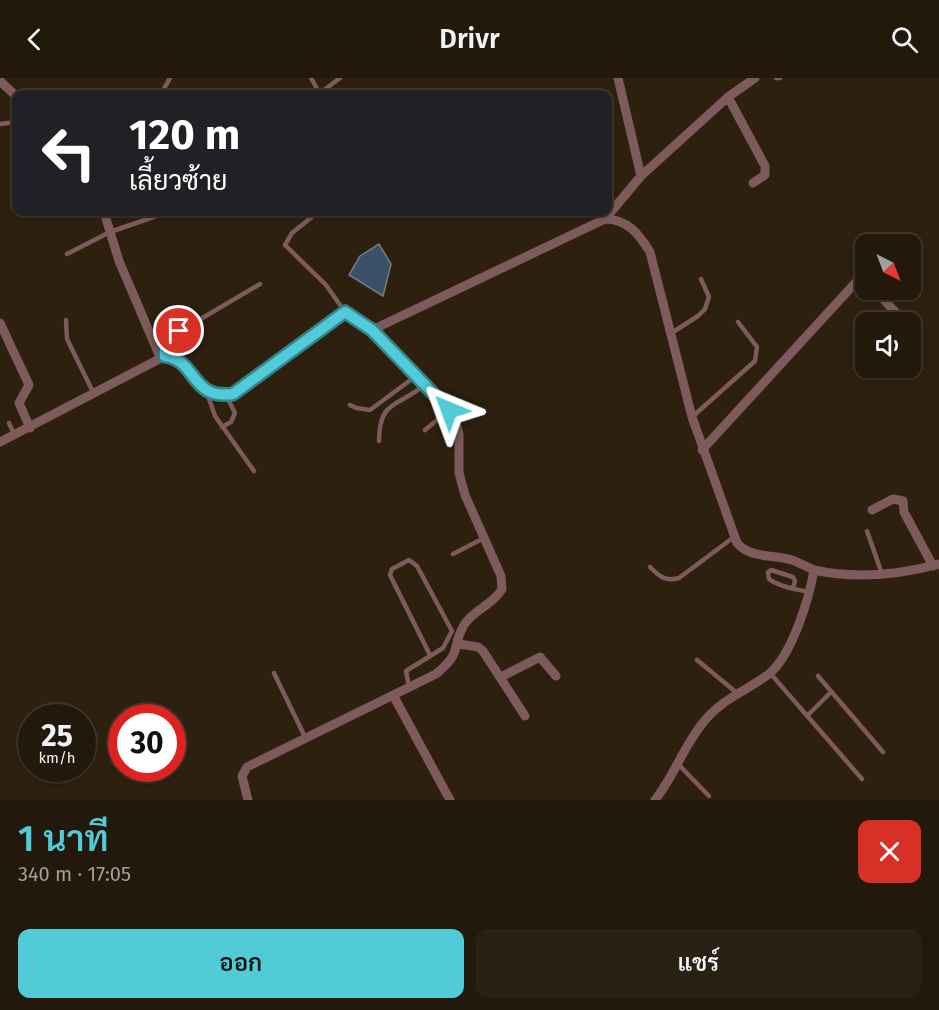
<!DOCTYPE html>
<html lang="th">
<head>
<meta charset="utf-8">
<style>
  :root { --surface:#22180b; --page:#2a2114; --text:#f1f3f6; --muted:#a2a09d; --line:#3f372c; --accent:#52cbd8 }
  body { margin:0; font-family:"Fira Sans",Sarabun,sans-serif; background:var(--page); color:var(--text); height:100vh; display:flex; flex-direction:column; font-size:22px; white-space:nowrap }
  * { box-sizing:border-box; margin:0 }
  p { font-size:20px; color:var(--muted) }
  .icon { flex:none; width:33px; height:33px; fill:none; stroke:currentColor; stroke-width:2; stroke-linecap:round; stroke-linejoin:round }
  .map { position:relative; height:722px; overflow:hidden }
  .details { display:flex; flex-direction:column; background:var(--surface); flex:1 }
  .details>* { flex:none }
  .top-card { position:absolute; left:12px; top:12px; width:600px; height:126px; border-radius:12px; box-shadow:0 2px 4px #0004,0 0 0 2px var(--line); background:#202124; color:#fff; overflow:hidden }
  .needle { width:39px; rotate:138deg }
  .tools { position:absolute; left:855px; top:156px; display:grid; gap:12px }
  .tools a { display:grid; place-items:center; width:66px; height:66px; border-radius:12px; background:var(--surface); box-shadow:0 2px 4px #0004,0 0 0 2px var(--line); font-size:30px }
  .speed { position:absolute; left:18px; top:626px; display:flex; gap:12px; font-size:30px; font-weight:700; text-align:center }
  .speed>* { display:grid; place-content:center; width:78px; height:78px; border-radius:50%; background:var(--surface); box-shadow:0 2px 4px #0004,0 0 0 2px var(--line); line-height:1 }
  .speed small { font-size:15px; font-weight:400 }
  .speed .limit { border:9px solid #d22; background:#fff; color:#111 }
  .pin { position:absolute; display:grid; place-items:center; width:51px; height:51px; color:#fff; margin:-26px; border:3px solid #fff; border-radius:50%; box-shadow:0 2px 6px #0007 }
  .me { position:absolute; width:66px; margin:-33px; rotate:316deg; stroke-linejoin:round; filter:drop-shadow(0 0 4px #0008) }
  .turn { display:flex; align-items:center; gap:21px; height:126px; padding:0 18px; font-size:27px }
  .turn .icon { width:78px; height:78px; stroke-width:2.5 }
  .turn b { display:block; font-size:42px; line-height:51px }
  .round { display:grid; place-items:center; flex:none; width:63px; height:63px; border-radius:12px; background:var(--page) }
  .head { display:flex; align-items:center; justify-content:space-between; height:102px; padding:0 18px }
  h1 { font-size:36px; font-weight:600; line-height:45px; color:var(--accent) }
  .cta { display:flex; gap:12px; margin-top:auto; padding:12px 18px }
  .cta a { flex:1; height:69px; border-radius:12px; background:var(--accent); color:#111; font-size:24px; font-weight:600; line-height:69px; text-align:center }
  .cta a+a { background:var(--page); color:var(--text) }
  header { display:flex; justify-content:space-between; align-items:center; height:78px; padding:0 18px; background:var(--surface); font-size:27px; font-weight:600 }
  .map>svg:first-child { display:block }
  .water { fill:#3a5067; stroke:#6f7c89; stroke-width:1.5 }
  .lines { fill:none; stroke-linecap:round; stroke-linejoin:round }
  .service { stroke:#7e5a5d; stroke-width:4.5 }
  .minor { stroke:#7e5a5d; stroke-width:9 }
  .route-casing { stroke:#35848c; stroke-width:15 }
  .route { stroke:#52cbd8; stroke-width:10 }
</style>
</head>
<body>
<header><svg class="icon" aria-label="back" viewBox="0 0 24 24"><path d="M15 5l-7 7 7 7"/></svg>Drivr<svg class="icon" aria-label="search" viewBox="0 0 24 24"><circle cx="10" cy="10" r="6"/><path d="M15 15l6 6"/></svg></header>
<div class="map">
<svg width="939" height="722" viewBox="0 0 939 722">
  <rect width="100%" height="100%" fill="#2d200f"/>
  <path class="water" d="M379,166L391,186L383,218L349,197L360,178Z"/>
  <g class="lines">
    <path class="service" d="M311,0L320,16
      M776,0H780
      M161,16L170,0
      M319,16L340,0
      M531,16L540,12
      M0,46L16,44
      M318,134L292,155L285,167L326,207L345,234
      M67,176L110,154L168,134
      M66,242L67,261L94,316
      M670,256L698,238L705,231L709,219L701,201
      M165,277V262L260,206
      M206,312L215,338L254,393
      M350,327L356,330L370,332L416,298
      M692,339L755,283L757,269L738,244
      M9,345L14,356
      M222,349L231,344L235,335L226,317
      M425,352L449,332
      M379,363C379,321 399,329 424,307
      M867,453L882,496
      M453,476L484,460
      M650,489C659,498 665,504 679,500L734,459
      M793,510L795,503L793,499L771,492L768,494L769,501C779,509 796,511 808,514
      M697,582L737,615
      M274,595L305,659
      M770,595L862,701
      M818,598L883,674
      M409,609L406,593L443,570L452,553L417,488L409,482L392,491L390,497L430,577
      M807,638L831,614
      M678,686L709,718"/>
    <path class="minor" d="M618,0L641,98
      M0,3L16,18
      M728,19L765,88V97L753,105
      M104,134L119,183L160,279
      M605,141L641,98L728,19L755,0
      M875,212L898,237
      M0,245L29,307L19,325L30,350
      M372,252L605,141C627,141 639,156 650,174L692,339L737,465C751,481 773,476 792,482C800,485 807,489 814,492
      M0,364L165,278C197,282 192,322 233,316L345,234L372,252L454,337L459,356V395L465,417L501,498L502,511C493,527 473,532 464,547C450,571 464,573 436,596L247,689L242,698L248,722
      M702,372L857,203L866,201
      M872,432L893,421L903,423L904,434L933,488
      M459,566L478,569L483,573L525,638
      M501,599L540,579L556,598
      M393,617L450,722
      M655,722C675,697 684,666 706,641C724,620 748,612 769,596C792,577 809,521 814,492C855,501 898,497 939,486"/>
  </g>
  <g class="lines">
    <g class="route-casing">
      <path id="route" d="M179,253L165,262V278C197,282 190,322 233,316L345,234L372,252L449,332"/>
    </g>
    <use href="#route" class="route"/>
  </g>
</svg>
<div class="tools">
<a><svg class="needle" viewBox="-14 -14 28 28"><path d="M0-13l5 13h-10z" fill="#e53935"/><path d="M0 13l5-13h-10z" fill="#a2a09d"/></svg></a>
<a><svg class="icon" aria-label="sound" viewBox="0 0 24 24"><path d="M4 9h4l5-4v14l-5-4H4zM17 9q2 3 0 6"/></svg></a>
</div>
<div class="speed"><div>25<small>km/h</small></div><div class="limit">30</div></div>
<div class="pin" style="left:179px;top:253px;background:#d93025"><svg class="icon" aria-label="arrive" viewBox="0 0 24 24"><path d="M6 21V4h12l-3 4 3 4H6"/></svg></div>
<svg class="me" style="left:449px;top:332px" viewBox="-20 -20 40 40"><path d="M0-17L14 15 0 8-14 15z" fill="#52cbd8" stroke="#fff" stroke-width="4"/></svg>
<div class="top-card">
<div class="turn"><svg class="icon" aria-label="left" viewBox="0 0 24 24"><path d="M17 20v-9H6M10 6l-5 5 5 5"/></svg><div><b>120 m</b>เลี้ยวซ้าย</div></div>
</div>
</div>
<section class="details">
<div class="head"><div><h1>1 นาที</h1><p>340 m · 17:05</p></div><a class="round" style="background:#d93025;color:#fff"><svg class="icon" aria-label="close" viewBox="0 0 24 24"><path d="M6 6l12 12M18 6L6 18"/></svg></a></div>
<div class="cta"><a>ออก</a><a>แชร์</a></div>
</section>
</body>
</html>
